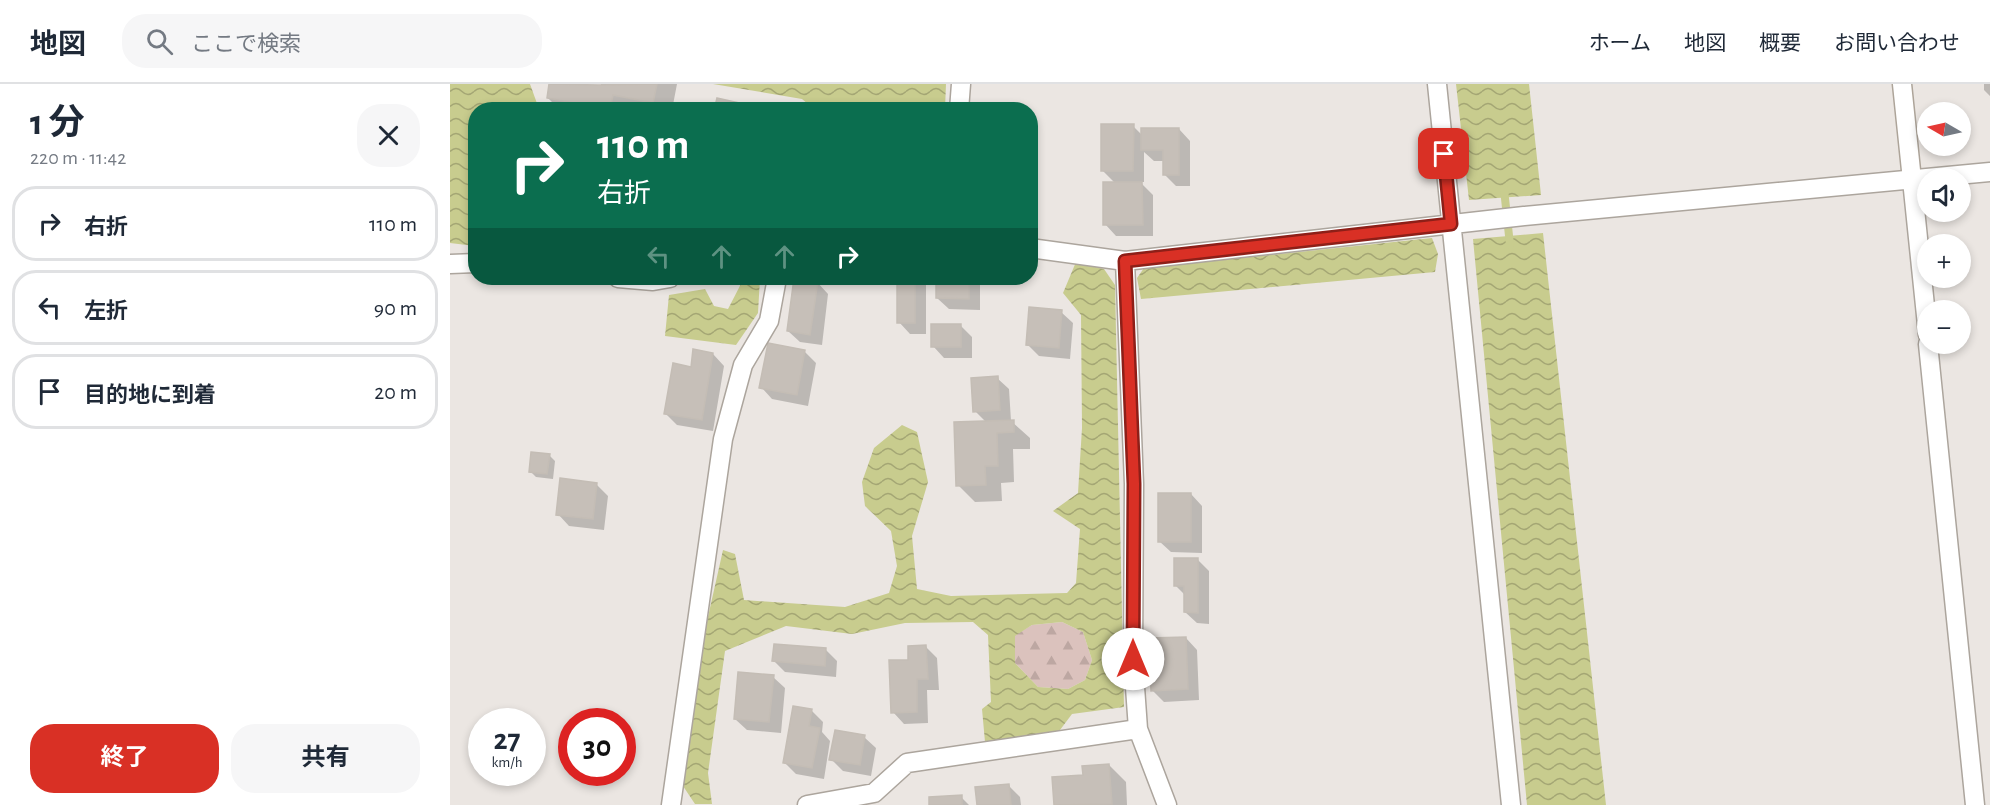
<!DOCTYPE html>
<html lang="ja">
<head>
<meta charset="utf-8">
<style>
  :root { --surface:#fff; --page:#f6f6f7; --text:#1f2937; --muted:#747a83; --line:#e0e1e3; --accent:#d93025 }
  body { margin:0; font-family:"Alegreya Sans","Noto Sans JP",sans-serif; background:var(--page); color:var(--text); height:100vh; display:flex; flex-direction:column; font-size:22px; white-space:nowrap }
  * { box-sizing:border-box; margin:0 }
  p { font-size:20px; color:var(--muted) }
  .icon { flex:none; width:33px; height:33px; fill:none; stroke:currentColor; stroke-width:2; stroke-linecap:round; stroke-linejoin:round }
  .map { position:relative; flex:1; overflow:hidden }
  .details { display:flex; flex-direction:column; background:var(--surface); width:450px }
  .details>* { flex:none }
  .guide { position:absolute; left:18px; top:18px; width:570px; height:183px; border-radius:24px; box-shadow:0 3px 9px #0003; background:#0b6e4f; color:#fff; overflow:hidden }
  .needle { width:39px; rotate:279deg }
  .fabs { position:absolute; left:1467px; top:18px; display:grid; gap:12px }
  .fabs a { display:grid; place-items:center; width:54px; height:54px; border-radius:50%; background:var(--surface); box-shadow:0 3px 9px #0003; font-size:30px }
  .speed { position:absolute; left:18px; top:624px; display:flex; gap:12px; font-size:30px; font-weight:700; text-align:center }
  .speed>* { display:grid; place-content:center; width:78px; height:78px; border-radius:50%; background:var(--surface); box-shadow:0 3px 9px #0003; line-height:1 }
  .speed small { font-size:15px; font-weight:400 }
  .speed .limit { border:9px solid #d22; background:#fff; color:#111 }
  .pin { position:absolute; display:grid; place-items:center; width:51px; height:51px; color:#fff; margin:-26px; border-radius:12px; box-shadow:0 3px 9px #0006 }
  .me { position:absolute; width:66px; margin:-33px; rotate:0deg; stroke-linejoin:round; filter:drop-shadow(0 0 4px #0008) }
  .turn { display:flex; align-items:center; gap:21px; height:126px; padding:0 30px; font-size:27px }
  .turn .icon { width:78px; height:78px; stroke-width:2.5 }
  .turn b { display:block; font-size:42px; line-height:51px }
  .lanes { display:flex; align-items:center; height:57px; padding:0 30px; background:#0003; justify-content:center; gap:30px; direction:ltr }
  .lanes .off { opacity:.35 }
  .round { display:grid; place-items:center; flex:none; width:63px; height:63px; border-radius:24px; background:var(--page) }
  .headline { display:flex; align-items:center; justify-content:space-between; height:102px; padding:0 30px }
  h1 { font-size:36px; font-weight:700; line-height:45px }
  .button { display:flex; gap:12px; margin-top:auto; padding:12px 30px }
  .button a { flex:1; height:69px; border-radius:24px; background:var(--accent); color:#fff; font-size:24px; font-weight:700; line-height:69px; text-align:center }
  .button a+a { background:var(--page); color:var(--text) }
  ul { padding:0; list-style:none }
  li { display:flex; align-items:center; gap:18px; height:75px; margin:0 12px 9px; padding:0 18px; border:3px solid var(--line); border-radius:24px }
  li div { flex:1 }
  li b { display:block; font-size:22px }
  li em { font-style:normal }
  header { display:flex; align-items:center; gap:36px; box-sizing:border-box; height:84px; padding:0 30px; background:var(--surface); border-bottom:2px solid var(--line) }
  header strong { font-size:28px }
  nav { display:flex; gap:33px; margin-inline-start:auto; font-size:21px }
  .search { width:420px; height:54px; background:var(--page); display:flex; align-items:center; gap:15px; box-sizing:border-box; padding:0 21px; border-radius:24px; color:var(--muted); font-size:22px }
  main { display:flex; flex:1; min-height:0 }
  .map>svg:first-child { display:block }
  .forest { fill:url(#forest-firs) }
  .water { fill:url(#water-waves); fill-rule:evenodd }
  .shadow { fill:#0003 }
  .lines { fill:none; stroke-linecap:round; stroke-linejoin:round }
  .stream { stroke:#c8cc8e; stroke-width:8 }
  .building { fill:#c6bfb8; stroke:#c4bdb5; stroke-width:1.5 }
  .street-casing { stroke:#aca59d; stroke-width:21 }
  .secondary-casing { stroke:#ada499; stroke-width:21 }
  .street { stroke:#fff; stroke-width:18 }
  .secondary { stroke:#fff; stroke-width:18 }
  .route-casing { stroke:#8d1f18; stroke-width:15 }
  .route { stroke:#d93025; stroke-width:10 }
</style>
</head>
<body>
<header>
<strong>地図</strong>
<div class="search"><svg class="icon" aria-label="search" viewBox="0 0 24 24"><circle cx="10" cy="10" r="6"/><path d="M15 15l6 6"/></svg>ここで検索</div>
<nav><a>ホーム</a><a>地図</a><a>概要</a><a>お問い合わせ</a></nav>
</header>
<main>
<section class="details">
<div class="headline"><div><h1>1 分</h1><p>220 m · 11:42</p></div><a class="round"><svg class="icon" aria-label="close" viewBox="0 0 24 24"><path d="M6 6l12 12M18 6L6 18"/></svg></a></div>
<ul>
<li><svg class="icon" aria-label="right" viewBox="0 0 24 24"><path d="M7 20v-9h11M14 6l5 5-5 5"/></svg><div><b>右折</b></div><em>110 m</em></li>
<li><svg class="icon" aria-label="left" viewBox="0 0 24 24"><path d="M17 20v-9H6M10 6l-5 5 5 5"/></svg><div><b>左折</b></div><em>90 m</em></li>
<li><svg class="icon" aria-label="arrive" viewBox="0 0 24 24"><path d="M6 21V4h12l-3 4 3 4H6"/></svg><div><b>目的地に到着</b></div><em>20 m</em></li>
</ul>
<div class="button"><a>終了</a><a>共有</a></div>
</section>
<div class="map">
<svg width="1540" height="721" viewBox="0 0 1540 721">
  <defs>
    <pattern id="forest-firs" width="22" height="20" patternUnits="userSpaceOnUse" patternTransform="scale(1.5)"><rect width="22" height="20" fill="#dbc2bd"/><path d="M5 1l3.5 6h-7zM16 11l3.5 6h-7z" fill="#bda7a2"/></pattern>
    <pattern id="water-waves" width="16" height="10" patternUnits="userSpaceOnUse" patternTransform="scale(1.5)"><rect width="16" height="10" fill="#c8cc8e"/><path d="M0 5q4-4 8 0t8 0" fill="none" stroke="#a4a674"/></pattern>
  </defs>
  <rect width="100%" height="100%" fill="#ebe6e2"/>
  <path class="forest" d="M612,538L633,548L642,576L635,596L618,605L588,603L565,579V551L582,541Z"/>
  <path class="water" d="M0,0H80L89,25L26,26V110L23,113L25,124V162L0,159Z
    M263,0H496L495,25L365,26L352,15Z
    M1006,0H1079L1091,111L1019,116Z
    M1093,149L1156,721H1077L1023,155Z
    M982,154L988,170L985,188L691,215L687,194L694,184Z
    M626,178L654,185L665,201L674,623L622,630L607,650L535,658L532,625L541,618L538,551L523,538L455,539L402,550L336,542L275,567L258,689L262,720H245L233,702L253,555L273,466L285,470L294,516L395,523L439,509L447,482L441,447L415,422L412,398L424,364L452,341L467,348L478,398L462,452L467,505L501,512L617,509L626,499L630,445L603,427L628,409L632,344L631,231L613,209ZM612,538L633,548L642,576L635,596L618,605L588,603L565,579V552L582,541Z
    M310,194L308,229L286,261L215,252L219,211L255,205L264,222L278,225L293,196Z"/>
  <path class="shadow" d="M101,0L151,3V0H227L222,26H110L98,14Z
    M1534,0H1540V12L1534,6Z
    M683,42L692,51L729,45L740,57V102H726L714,90L715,77H704L694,68V98H690L703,111V152H666L655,140L665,99L652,86Z
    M449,194H471L476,198V250H460L449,238Z
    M487,194H530V226L499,225L487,214Z
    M367,198L378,210L372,261L350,258L338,247Z
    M611,228L623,239L620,275L589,272L578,261Z
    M510,241L522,253V274H494L483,262Z
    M354,267L366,279L358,322L322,315L311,303Z
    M263,270L274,282L263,347L227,341L216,330L242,284Z
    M547,294L559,305L561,337L580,354V365H563L564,398L551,399L552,417L525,418L508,401L536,338L525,327Z
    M99,371L105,377L103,395L86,393L80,387Z
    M146,400L158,412L154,446L119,442L108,430Z
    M741,410L752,422V469L721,468L709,457Z
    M748,476L759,487V540L747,539L735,528V511L726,502Z
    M736,554L747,566L749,616L714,618L702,606Z
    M476,563L487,574L489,606H477L478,639L454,640L443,628L460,577Z
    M375,565L387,577L386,593L335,588L324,577Z
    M323,593L335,604L331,649L297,646L285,635Z
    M344,624L362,627L373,638L372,648L380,657L374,695L346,690L335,679Z
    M414,653L426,664L421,692L393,687L381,675Z
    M659,681L676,698L677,721H605L604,695L634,693Z
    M558,701L570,713L571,721H528Z
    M511,713L519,721H480Z"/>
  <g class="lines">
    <path class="stream" d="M1054,105L1060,161"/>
  </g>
  <path class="building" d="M99,0L149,1L207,0L203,19L163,11L160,26L97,14Z
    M267,14L320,26H264Z
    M651,40H684L683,87H651Z
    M691,44H729V91H713V66H691Z
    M653,98H692L693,141H653Z
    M344,194L368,197L360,251L337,247Z
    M447,194H465V239H447Z
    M486,194H519V215L486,214Z
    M579,223L612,226L609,264L576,261Z
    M481,240H511V263H481Z
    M318,259L355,266L347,311L309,304Z
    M243,265L263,269L252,336L214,330L223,279L241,283Z
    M548,292L550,326L523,328L521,294Z
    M564,336V348L547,349L548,382H535L536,401L506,402L504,338Z
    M81,368L100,370L97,390L79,388Z
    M110,394L147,399L143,435L106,431Z
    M708,409H741V458H708Z
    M724,474H748V529L734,528V502H724Z
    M736,553L738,605L701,607L699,554Z
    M324,560L376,564L375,582L322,577Z
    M476,561L478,595H467V628L441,629L439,576H458V562Z
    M288,588L324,591L319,638L284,635Z
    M343,622L362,625L359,642L370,644L362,684L333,679Z
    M385,646L415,651L410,681L379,676Z
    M659,680L662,720L604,721L602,693L633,691L632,682Z
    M559,700L561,721H527L525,703Z
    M512,711V721H479V713Z"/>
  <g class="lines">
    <g class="street-casing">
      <path id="street" d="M987,0L1061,721
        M509,26L511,0
        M1462,96L1478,251
        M580,164L675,177L1074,132L1540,88
        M675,177L684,400L683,575L688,645L717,721
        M0,180L26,179
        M168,194L203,197L220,194
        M1478,260L1525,721
        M221,721L273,355L293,281L319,237L327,194
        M357,721L424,709L457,679L688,645"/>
    </g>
    <g class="secondary-casing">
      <path id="secondary" d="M1452,0L1462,96"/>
    </g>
    <use href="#street" class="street"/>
    <use href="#secondary" class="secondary"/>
  </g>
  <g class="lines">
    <g class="route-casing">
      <path id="route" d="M683,575L684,400L675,177L1001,140L994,70"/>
    </g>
    <use href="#route" class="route"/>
  </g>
</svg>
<div class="fabs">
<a><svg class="needle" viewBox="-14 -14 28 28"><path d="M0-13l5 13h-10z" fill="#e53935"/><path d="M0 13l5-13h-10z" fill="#747a83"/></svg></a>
<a><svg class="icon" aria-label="sound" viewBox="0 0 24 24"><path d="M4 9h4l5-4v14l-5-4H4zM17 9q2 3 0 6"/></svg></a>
<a>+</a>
<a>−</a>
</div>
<div class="speed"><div>27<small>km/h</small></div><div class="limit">30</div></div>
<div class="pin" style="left:994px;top:70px;background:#d93025"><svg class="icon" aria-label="arrive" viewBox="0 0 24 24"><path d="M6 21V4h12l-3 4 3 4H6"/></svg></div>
<svg class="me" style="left:683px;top:575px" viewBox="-20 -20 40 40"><circle r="19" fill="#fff"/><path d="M0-13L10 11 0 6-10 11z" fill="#d93025"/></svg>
<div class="guide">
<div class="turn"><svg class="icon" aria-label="right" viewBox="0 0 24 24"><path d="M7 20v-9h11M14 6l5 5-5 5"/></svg><div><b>110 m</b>右折</div></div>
<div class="lanes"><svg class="icon off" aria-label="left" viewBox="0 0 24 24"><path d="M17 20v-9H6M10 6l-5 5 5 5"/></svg><svg class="icon off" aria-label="ahead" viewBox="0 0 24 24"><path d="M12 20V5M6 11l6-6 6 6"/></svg><svg class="icon off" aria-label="ahead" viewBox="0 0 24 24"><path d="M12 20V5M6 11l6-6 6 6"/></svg><svg class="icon" aria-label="right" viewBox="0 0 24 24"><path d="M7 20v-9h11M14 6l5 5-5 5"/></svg></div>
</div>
</div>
</main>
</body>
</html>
